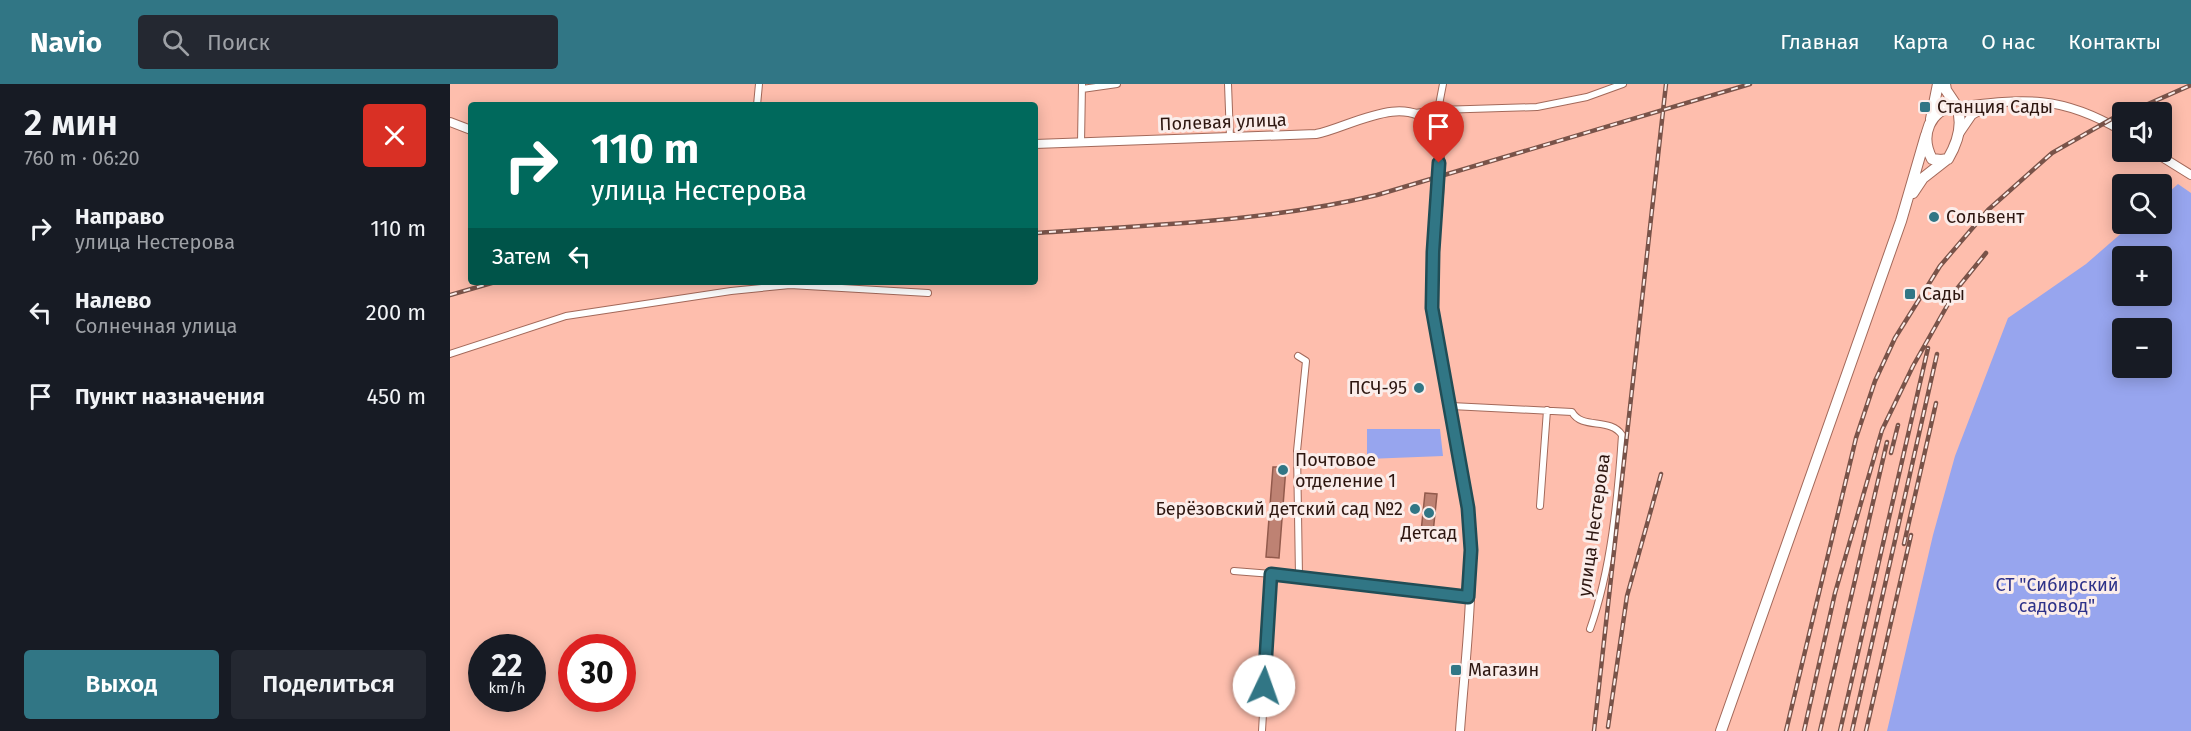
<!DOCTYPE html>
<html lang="ru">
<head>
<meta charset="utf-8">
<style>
  :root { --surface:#171b24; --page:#242831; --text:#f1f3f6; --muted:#9ea1a6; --accent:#317685 }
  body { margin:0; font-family:"Fira Sans",sans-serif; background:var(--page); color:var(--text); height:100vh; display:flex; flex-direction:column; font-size:22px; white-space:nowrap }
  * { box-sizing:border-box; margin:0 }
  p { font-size:20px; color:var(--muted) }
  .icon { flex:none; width:33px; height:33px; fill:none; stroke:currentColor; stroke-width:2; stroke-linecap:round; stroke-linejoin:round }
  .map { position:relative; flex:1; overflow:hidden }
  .details { display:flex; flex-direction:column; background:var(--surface); width:450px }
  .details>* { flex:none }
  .top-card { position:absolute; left:18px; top:18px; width:570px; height:183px; border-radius:6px; box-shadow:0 3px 15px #0003; background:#00695c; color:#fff; overflow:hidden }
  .tools { position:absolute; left:1662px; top:18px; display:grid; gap:12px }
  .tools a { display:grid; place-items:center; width:60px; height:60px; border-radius:6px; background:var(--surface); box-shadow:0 3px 15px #0003; font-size:30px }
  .speed { position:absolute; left:18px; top:550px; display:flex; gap:12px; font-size:30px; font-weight:700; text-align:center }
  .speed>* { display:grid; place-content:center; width:78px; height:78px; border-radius:50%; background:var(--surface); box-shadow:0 3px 15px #0003; line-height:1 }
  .speed small { font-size:15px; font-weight:400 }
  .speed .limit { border:9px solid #d22; background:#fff; color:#111 }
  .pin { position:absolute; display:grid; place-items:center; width:51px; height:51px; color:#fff; margin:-62px -26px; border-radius:50% 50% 50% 0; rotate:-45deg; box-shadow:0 0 6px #0007 }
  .pin .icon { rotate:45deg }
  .me { position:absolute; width:66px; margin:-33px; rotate:3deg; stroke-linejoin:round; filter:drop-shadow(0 0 4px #0008) }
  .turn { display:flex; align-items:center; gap:21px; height:126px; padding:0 24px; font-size:27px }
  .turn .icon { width:78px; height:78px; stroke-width:2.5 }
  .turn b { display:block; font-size:42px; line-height:51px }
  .then { display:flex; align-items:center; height:57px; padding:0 24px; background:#0003; gap:12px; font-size:22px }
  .round { display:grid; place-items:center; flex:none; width:63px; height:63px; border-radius:6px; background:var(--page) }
  .summary { display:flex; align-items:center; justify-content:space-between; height:102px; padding:0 24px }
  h1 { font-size:36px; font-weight:600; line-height:45px }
  .action { display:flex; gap:12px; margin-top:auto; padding:12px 24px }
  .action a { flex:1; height:69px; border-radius:6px; background:var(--accent); color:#fff; font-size:24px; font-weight:600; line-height:69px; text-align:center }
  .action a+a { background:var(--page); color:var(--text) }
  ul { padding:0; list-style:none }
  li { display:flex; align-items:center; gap:18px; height:84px; padding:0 24px }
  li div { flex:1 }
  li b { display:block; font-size:22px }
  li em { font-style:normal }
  header { display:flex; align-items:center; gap:36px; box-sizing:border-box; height:84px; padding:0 30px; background:var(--accent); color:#fff }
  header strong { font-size:28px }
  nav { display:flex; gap:33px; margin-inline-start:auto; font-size:21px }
  .search { width:420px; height:54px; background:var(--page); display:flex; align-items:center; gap:15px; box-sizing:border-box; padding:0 21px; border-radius:6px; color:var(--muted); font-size:22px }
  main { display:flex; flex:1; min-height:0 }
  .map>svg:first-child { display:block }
  .green { fill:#97a5ee; fill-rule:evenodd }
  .building { fill:#be8273; stroke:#925a4c; stroke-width:1.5 }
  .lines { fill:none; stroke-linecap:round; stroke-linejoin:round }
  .street-casing { stroke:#a3695a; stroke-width:8 }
  .secondary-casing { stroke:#a3695a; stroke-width:10 }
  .highway-casing { stroke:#a3695a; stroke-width:12 }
  .street { stroke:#fff; stroke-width:6 }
  .secondary { stroke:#fff; stroke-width:8 }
  .highway { stroke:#fff; stroke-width:10 }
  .rail-casing { stroke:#795349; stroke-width:4.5 }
  .rail { stroke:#fbedea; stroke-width:2; stroke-dasharray:7; stroke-linecap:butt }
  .route-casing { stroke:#204d56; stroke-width:15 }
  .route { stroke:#317685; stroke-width:10 }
  .poi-dot { fill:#317685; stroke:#fbedea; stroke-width:2 }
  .labels { text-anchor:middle; stroke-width:6; stroke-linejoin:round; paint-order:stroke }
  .poi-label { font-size:18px; fill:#2d1610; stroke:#fbedea; text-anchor:start }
  .street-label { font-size:18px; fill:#2d1610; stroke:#fbedea }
  .park-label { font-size:18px; fill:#2e3289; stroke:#fbedea }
</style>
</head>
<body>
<header>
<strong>Navio</strong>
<div class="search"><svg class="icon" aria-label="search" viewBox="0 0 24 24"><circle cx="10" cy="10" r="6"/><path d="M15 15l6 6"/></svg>Поиск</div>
<nav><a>Главная</a><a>Карта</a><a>О нас</a><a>Контакты</a></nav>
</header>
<main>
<section class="details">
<div class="summary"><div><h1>2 мин</h1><p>760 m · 06:20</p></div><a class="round" style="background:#d93025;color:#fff"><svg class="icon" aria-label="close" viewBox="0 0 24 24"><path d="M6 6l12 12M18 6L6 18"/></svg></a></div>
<ul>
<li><svg class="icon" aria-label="right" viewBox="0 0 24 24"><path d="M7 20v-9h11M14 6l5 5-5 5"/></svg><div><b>Направо</b><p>улица Нестерова</p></div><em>110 m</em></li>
<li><svg class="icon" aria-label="left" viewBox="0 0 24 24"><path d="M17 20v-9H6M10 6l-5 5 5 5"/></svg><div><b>Налево</b><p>Солнечная улица</p></div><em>200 m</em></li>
<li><svg class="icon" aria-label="arrive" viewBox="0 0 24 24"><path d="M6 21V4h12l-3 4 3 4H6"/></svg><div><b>Пункт назначения</b></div><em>450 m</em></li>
</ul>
<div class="action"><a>Выход</a><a>Поделиться</a></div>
</section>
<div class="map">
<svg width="1741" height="647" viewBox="0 0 1741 647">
  <rect width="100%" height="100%" fill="#febead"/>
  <path class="green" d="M1728,100L1741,109V647H1437L1483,451L1505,372L1558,234L1636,180L1682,140H1712V114ZM1672,172H1712V212H1672ZM1672,244H1712V284H1672Z
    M917,345H990L993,372L917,375Z"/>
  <path class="building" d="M823,383H836L829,474L816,473Z
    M975,409L987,410L983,449L971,448Z"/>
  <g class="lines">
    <g class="street-casing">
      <path id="street" d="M778,0L780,53
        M632,5L667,0
        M307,21L309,0
        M988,26L1087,23L1137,13L1173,0
        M965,29L988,26L993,0
        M631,59L632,0
        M0,270L116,232L281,207L340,201L478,209
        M848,272L856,277L847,367L849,492
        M1001,322L1122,328C1132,346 1160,333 1172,351C1168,413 1161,486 1140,545
        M1090,422L1097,326
        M784,487L849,492L1018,513
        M812,647L821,490"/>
    </g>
    <g class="secondary-casing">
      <path id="secondary" d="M1506,23C1575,14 1611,11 1672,47
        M0,38L21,46
        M1509,50L1522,31L1538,22
        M585,60L866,50C898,44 953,8 982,41C1000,61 983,158 982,188C981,264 1008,349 1018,425C1026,496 1015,576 1010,647
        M1704,68L1741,91"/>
    </g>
    <g class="highway-casing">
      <path id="highway" d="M1495,0L1496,6L1506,21
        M1506,21C1514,39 1508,58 1498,75L1491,76L1482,75C1469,51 1480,26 1506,21Z
        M1481,35L1488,0
        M1463,109L1473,94L1496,76
        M1271,647L1451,137L1476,51"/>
    </g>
    <use href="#street" class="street"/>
    <use href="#secondary" class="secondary"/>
    <use href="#highway" class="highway"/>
    <g class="rail-casing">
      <path id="rail" d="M1680,28L1741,1
        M585,149C700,141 815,138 927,111L1300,0
        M0,211L45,198
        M1441,369L1448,341
        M1454,460L1486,319
        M1158,643L1177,512L1211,390
        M1144,647L1216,0
        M1336,647L1406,354L1425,297L1445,254L1490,182L1538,126L1602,69L1672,29
        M1354,647L1385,509L1432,346L1463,282L1506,206L1536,169
        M1370,647L1437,358
        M1390,647L1478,264
        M1402,647L1487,270
        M1416,647L1461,451"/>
    </g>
    <use href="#rail" class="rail"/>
  </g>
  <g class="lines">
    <g class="route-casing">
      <path id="route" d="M814,602L821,490L1018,513L1021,466L1018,424L982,224L983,168L989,79"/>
    </g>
    <use href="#route" class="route"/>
  </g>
  <g class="poi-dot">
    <rect x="1469" y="17" width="12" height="12" rx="3"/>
    <circle cx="1484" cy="133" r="6"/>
    <rect x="1454" y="204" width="12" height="12" rx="3"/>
    <circle cx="969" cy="304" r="6"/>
    <circle cx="833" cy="386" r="6"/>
    <circle cx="965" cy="425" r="6"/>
    <circle cx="979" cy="429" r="6"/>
    <rect x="1000" y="580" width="12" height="12" rx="3"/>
  </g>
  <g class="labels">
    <g class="poi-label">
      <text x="1487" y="29">Станция Сады</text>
      <text x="1496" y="139">Сольвент</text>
      <text x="1472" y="216">Сады</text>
      <text x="957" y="310" text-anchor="end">ПСЧ-95</text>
      <text x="845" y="382">Почтовое<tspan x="845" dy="21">отделение 1</tspan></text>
      <text x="953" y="431" text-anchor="end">Берёзовский детский сад №2</text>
      <text x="979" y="455" text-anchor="middle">Детсад</text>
      <text x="1018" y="592">Магазин</text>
    </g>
    <g class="street-label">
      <text transform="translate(773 38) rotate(-2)" y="6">Полевая улица</text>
      <text transform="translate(1144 441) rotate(-82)" y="6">улица Нестерова</text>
    </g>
    <g class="park-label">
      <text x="1607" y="507">СТ "Сибирский<tspan x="1607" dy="21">садовод"</tspan></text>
    </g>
  </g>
</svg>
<div class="tools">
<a><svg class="icon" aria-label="sound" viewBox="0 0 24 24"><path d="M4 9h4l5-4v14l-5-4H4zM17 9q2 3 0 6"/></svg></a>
<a><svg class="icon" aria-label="search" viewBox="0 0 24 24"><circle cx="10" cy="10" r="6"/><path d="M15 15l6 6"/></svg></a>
<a>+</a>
<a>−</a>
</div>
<div class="speed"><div>22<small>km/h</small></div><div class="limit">30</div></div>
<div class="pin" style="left:989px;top:79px;background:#d93025"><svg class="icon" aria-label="arrive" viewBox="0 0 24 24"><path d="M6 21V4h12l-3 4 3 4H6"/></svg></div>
<svg class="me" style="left:814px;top:602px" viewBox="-20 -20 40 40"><circle r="19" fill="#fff"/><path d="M0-13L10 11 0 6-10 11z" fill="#317685"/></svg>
<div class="top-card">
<div class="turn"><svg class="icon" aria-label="right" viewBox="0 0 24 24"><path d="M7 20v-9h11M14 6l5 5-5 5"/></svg><div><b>110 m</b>улица Нестерова</div></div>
<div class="then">Затем<svg class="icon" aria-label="left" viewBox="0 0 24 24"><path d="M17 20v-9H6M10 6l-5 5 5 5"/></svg></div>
</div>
</div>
</main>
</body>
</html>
